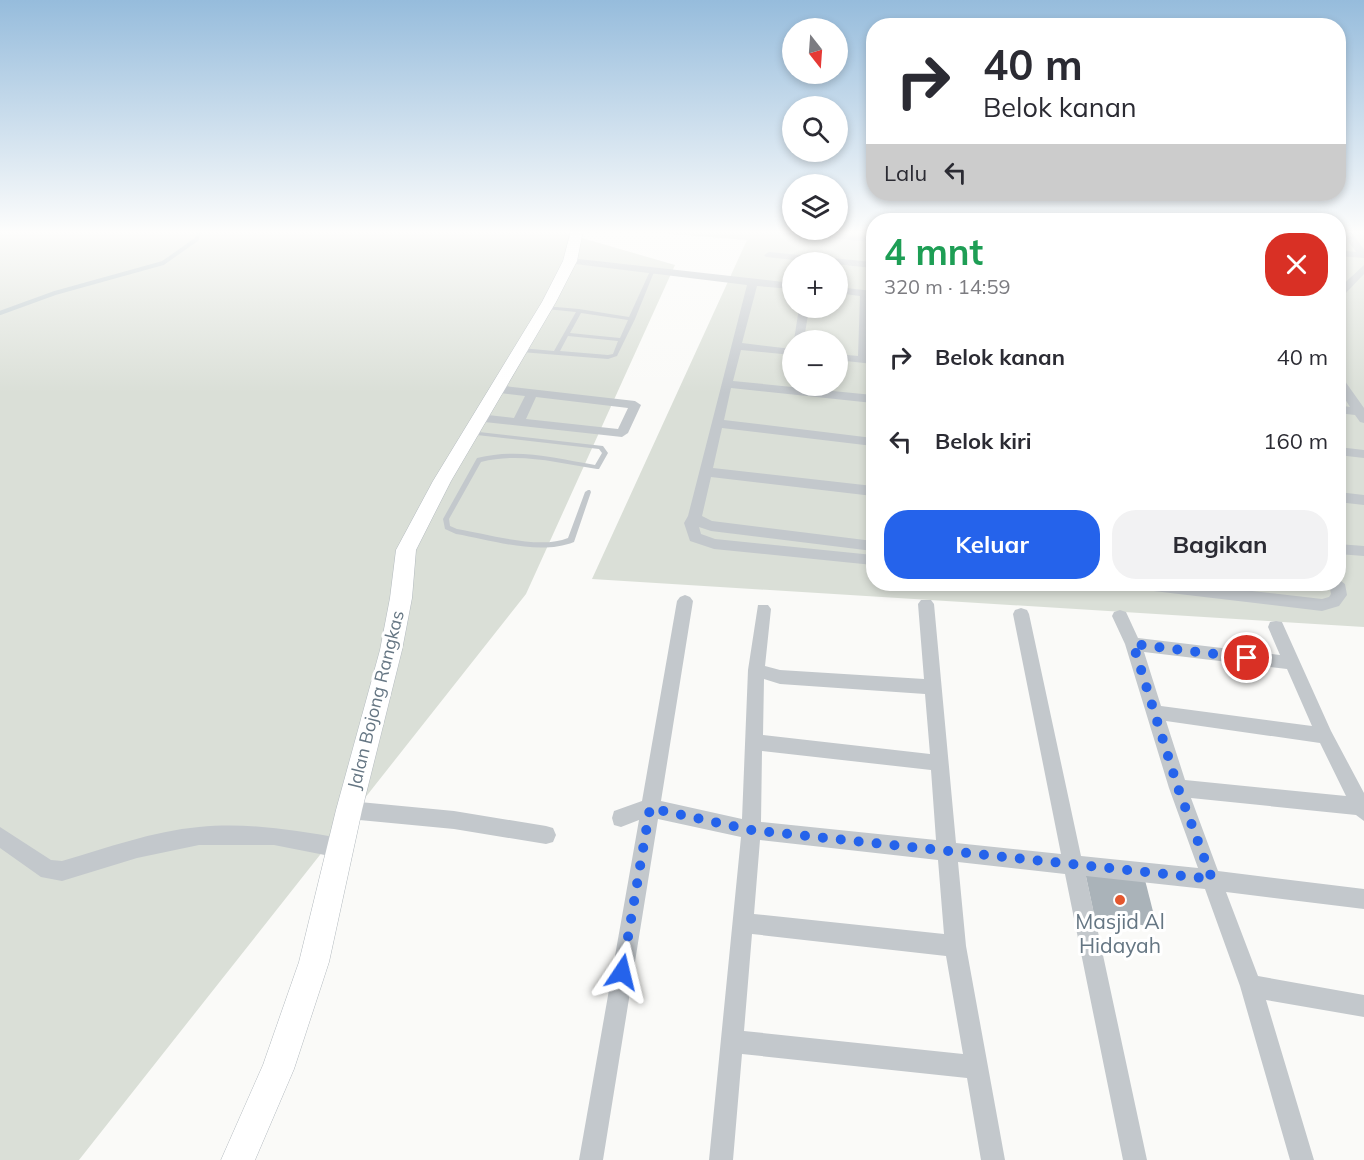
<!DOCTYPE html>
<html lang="id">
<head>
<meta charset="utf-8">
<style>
  :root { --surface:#fff; --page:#f2f2f3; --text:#2b2b33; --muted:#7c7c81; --accent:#2563eb }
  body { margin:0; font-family:Mulish,sans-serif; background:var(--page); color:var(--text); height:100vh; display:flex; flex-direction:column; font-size:22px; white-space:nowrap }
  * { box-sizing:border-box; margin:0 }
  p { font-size:20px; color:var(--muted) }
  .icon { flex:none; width:33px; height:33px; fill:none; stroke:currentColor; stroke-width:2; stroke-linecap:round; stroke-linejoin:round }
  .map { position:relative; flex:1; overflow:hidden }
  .drawer { position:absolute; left:866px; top:213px; width:480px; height:378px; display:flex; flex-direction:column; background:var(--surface); border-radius:24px; box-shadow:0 3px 9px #0003 }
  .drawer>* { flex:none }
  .top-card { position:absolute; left:866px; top:18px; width:480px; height:183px; border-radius:24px; box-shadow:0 3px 9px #0003; background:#fff; color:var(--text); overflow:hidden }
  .needle { width:39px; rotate:163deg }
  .buttons { position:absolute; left:782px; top:18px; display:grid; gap:12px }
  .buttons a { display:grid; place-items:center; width:66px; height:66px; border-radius:50%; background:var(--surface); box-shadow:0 3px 9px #0003; font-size:30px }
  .pin { position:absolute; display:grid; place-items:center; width:51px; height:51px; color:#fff; margin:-26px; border:3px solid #fff; border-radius:50%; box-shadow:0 2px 6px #0007 }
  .me { position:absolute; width:66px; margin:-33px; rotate:10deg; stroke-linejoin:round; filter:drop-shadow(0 0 4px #0008) }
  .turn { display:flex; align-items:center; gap:21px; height:126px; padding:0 18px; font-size:27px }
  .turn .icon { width:78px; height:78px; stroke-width:2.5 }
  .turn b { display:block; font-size:42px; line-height:51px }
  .then { display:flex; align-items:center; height:57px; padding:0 18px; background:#0003; gap:12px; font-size:22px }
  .round { display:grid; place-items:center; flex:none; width:63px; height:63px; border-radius:24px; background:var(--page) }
  .headline { display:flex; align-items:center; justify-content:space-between; height:102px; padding:0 18px }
  h1 { font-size:36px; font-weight:700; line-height:45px; color:#1e9e55 }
  .primary-button { display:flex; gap:12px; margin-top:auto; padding:12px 18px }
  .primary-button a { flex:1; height:69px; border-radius:24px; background:var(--accent); color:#fff; font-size:24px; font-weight:700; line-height:69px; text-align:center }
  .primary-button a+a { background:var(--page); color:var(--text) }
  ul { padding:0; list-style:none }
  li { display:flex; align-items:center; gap:18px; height:84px; padding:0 18px }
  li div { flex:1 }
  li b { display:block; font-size:22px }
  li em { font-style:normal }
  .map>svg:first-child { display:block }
  .green { fill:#dadfd7; fill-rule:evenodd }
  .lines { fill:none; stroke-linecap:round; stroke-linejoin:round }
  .stream { stroke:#bbc7cb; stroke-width:4 }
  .building { fill:#aab3b9 }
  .secondary-casing { stroke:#b3babf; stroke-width:1 }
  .lane { fill:#c3c8cc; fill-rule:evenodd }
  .street { fill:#c3c8cc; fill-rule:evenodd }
  .secondary { fill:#fff; fill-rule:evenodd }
  .route { stroke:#2563eb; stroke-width:10; stroke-dasharray:0 18 }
  .poi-dot { fill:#e4572e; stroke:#fff; stroke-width:2 }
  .labels { text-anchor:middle; stroke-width:6; stroke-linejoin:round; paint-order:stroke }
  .street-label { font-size:18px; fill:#657683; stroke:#fff }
  .near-poi-label { font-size:21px; fill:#657683; stroke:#fff }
</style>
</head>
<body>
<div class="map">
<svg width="1364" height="1160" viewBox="0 0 1364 1160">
  <rect width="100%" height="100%" fill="#fafaf8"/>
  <path class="green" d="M0,231H558L675,265L526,594L79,1160H0Z
    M632,231H873V584H1338V231H1364V627L592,579L747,240ZM792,262H837V308H792ZM792,340H837V386H792Z"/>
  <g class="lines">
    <path class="stream" d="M0,313L55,293L163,263L197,239L199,231"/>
  </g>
  <path class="building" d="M1085,872L1145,880L1157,927L1095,919Z"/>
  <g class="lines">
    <g class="secondary-casing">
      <path id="secondary" d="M571,231H583L577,261L556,302L451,481L416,550L412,598L402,650L362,810L329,962L294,1069L255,1160H221L263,1065L299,962L336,810L380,650L390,598L396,550L433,481L542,302L563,261Z"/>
    </g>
    <path class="lane" d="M650,271L654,272L635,319L617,356L608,359L521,352L518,350L521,348L554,351L576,312L546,309L544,308V306L579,309L629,317ZM581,313L628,320L620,338L570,333ZM568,336L618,341L613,354L608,355L560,351Z
      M470,431L603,446L608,453L599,469H597C558,463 520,452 481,462L449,519L450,526L457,529C488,534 540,550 568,538L585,492L588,490H590L591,492L574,542C539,556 492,540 456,534L445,529L443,519L477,458C518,448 554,458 595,465L602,453L599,449L468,434L467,433Z"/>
    <path class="street" d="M774,231H810L873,236V242L779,234Z
      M1341,231H1350L1364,249V258L1338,256V250L1356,252Z
      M769,252L873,262V268L766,257L764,255Z
      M570,258L792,283V289L757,286L742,343L792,349V355L741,350L733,381L873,395V403L731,388L724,420L873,438V446L722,428L713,468L873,486V496L711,477L702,516L712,521L873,541V551L711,531L699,527L701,534L715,539L873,555V565L714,549L690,541L684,523L688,516L747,285L567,263V259Z
      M1364,265V274L1342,297L1338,298V289Z
      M837,287L873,291V297H870L869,357L873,358V364L837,360V354L858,356L860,296L837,293Z
      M799,308H809L804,340H794Z
      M1338,376L1342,377L1364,408V423L1360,422L1355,415L1338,413V405L1350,407L1338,388Z
      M496,385L635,401L641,405L628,433L622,437L475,421L473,418L479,414L514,418L525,396L492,392L490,389ZM536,397L628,408L618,429L526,419Z
      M1338,447L1364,450V458L1338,455Z
      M1338,492L1364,495V505L1338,502Z
      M1338,544L1364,546V556L1338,554Z
      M1338,579L1345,584L1347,595L1339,606L1322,611L1145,590L1140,588L1137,584H1190L1322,599L1329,597L1331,594L1329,584H1338Z
      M685,595L690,597L693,601L661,801L742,819L748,670L758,605H768L771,609L765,666L780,670L924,679L918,604L921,600H931L934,604L956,843L1061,854L1013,614L1015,610L1021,608L1027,610L1029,614L1081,856L1198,868L1169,788L1125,644L1112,616L1114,612L1120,610L1126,612L1138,638L1280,655L1268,627L1270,622L1276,621L1282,622L1331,731L1364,793V821L1356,815L1191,798L1218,871L1364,889V909L1226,892L1258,976L1364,995V1017L1266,1000L1314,1160H1290L1240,986L1205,889L1086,876L1147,1160H1123L1065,874L958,862L966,946L1005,1160H981L967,1078L742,1054L733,1160H709L741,837L658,819L603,1160H579L639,820L621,827L614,825L612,818L614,811L642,801L677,601L680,597ZM1144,652L1287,669L1312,726L1161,706ZM764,679L780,684L925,694L930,754L763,735ZM1166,721L1320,743L1346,796L1185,780ZM762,751L931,770L936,840L761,822ZM760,840L938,860L944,934L754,914ZM752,934L946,956L963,1054L744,1031Z
      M349,801L454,811L546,826L553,828L556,835L553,842L546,844L454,829L349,819L342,816L340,810L342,804Z
      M0,827L51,860L62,861C107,848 153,831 199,827C247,822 293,830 340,838L347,841L350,848L347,855L340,858L274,845H199L137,858L62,881L41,877L0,848Z"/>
    <use href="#secondary" class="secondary"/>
  </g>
  <linearGradient id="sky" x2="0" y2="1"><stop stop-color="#96bcdc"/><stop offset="0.59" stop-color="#fdfdfc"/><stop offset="1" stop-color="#fdfdfc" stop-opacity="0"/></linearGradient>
  <rect width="1364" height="393" fill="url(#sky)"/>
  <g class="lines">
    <path class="route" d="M622,972L650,808L751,830L1212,879L1178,788L1133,644L1247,658"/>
  </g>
  <circle class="poi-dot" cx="1120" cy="900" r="6"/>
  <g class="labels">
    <g class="street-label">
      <text transform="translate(376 700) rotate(-76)" y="6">Jalan Bojong Rangkas</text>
    </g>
    <g class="near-poi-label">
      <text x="1120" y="929">Masjid Al<tspan x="1120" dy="24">Hidayah</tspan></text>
    </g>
  </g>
</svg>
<div class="buttons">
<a><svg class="needle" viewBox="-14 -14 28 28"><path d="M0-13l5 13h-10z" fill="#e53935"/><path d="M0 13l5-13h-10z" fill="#7c7c81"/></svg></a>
<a><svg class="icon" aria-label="search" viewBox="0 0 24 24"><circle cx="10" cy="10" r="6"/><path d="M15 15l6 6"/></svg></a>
<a><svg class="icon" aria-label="layers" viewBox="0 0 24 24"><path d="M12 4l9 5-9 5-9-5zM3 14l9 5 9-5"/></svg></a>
<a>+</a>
<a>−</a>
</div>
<div class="pin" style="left:1247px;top:658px;background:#d93025"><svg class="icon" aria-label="arrive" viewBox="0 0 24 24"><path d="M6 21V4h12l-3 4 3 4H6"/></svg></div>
<svg class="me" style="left:622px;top:972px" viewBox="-20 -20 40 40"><path d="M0-17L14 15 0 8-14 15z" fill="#2563eb" stroke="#fff" stroke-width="4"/></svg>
<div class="top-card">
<div class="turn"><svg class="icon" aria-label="right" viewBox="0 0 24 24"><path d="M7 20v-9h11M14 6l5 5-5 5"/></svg><div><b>40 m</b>Belok kanan</div></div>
<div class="then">Lalu<svg class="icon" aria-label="left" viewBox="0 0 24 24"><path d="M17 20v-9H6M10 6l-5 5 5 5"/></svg></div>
</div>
<section class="drawer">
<div class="headline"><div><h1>4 mnt</h1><p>320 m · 14:59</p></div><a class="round" style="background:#d93025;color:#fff"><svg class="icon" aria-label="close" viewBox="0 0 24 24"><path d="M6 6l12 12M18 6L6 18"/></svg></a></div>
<ul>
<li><svg class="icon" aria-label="right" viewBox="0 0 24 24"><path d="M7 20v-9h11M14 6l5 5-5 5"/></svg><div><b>Belok kanan</b></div><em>40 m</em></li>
<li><svg class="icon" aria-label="left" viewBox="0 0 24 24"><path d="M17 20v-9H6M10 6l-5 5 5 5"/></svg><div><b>Belok kiri</b></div><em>160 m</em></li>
</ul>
<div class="primary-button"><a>Keluar</a><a>Bagikan</a></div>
</section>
</div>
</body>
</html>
